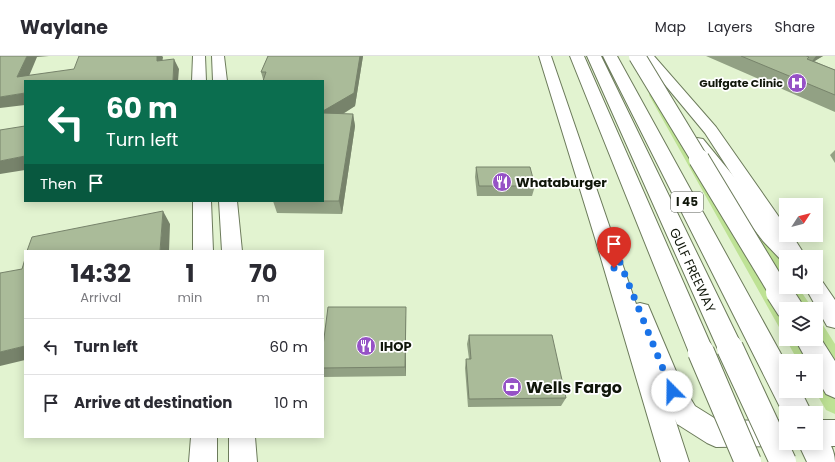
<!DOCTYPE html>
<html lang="en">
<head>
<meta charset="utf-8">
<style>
  :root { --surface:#fff; --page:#f7f7f7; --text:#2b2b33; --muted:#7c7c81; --line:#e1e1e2 }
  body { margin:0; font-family:Poppins,sans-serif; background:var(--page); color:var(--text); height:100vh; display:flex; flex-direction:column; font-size:15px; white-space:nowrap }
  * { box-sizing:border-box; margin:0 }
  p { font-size:13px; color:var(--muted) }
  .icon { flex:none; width:22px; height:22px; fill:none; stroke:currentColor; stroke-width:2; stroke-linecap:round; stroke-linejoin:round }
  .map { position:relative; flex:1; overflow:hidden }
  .panel { position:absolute; left:24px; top:194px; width:300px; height:188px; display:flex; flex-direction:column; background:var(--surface); border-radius:0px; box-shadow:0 2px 10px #0003 }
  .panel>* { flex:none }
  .guide { position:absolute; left:24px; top:24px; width:300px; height:122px; border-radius:0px; box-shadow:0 2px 10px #0003; background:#0b6e4f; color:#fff; overflow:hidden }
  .needle { width:26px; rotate:54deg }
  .tools { position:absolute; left:779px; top:142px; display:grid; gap:8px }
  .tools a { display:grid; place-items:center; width:44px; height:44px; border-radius:0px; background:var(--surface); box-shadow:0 2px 10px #0003; font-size:20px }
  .pin { position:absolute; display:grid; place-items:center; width:34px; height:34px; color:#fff; margin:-41px -17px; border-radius:50% 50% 50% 0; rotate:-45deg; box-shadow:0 0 4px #0007 }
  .pin .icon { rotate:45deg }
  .me { position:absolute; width:44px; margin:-22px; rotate:338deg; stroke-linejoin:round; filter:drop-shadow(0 0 3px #0008) }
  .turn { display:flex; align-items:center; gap:14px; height:84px; padding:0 16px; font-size:18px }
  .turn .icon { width:52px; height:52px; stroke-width:2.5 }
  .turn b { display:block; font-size:28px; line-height:34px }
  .then { display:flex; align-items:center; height:38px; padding:0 16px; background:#0003; gap:8px; font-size:15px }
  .eta { display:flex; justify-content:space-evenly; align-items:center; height:68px; text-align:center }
  .eta b { font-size:24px; font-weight:700; line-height:28px }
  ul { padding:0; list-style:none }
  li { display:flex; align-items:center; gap:12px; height:56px; padding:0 16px; border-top:1px solid var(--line) }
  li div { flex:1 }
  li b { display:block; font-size:15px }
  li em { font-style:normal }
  header { display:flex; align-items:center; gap:24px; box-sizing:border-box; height:56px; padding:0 20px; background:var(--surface); border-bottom:1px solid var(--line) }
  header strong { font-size:19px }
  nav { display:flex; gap:22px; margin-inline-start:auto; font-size:14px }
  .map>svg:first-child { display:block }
  .green { fill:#bee295 }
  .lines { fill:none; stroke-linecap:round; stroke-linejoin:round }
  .secondary-casing { stroke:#6c7b5b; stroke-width:2 }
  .highway-casing { stroke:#6c7b5b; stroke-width:2 }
  .secondary { fill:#fff; fill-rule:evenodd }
  .highway { fill:#fff; fill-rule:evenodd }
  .highway-bridge-far2-casing { stroke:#6c7b5b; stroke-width:18; stroke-linecap:butt }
  .highway-bridge-far1-casing { stroke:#6c7b5b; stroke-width:22; stroke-linecap:butt }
  .highway-bridge-casing { stroke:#6c7b5b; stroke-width:28; stroke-linecap:butt }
  .highway-bridge-far2 { stroke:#fff; stroke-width:16 }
  .highway-bridge-far1 { stroke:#fff; stroke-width:20 }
  .highway-bridge { stroke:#fff; stroke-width:26 }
  .wall { fill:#92a184 }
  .shaded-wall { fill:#77836b }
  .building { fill:#ab9; stroke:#77836b }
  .route { stroke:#1a73e8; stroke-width:7; stroke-dasharray:0 12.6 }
  .labels { text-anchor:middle; stroke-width:3.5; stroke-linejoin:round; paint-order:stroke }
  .far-poi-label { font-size:11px; font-weight:bold; fill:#10160a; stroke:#fff; text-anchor:end }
  .shield { fill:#fff; stroke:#585c54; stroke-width:1 }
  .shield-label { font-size:12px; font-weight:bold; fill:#10160a }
  .poi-label { font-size:13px; font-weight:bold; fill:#10160a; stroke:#fff; text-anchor:start }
  .street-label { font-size:13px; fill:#10160a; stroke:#fff }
  .near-poi-label { font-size:16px; font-weight:bold; fill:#10160a; stroke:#fff; text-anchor:start }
</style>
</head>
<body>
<header>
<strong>Waylane</strong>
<nav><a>Map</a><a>Layers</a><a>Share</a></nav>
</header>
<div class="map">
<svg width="835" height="406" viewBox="0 0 835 406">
  <rect width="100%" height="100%" fill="#e2f3d0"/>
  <path class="green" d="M651,35L778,199L786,212V231H798L813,253H786V283H816V258L835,288V358L826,354L815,335L816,305H798L649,39Z"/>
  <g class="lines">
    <g class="secondary-casing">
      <path id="secondary" d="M193,0H205L206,25H192Z
        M212,0H224L227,25H213Z
        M539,0H551L636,248L640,247L648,249L681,327L695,350L719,365L786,364V387H793L786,390L716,391L707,387L677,368L675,363L689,406H661L595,182Z
        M641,0H654L716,71L786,171V179H792L806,201L786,202L705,77Z
        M193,145H211L213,195H193Z
        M219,145H237L242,195H222Z
        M816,223L822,225L835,244V272L827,270L805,231H816Z
        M816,364H835V390H816L809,387H816Z
        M191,381H217V406H189Z
        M229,381H255L257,406H229Z"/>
    </g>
    <g class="highway-casing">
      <path id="highway" d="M570,0H584L714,296L710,304L701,308L692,304Z
        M587,0H601L743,292L739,300L730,303L721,300Z
        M603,0H617L786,307V335H801L812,357H786V363Z
        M697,82L703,83L777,173L800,195L803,201H786V208L784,207L763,185L688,87L691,83Z
        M816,275L835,305V342L826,338L816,321V305H807L795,283H816Z
        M816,374C827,378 835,394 835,406H807L798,387H816Z"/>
    </g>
    <use href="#secondary" class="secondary"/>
    <use href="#highway" class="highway"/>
    <g class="highway-bridge-far2-casing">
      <path id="highway-bridge-far2" d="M637,0L700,104"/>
    </g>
    <g class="highway-bridge-far1-casing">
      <path id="highway-bridge-far1" d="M699,103L780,237"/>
    </g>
    <g class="highway-bridge-casing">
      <path id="highway-bridge" d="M779,236L790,253
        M730,292L783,406
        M701,296L748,406"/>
    </g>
    <use href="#highway-bridge-far2" class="highway-bridge-far2"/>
    <use href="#highway-bridge-far1" class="highway-bridge-far1"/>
    <use href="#highway-bridge" class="highway-bridge"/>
  </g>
  <path class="wall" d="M268,0H363L355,50L343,58H353L355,70L342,158L277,157L273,145H323V25L263,23L261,16Z
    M706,0H823L814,5L835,14V56Z
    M835,94V107L830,99Z
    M476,111L535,130L532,140H477L475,121Z
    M406,260V320L323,321V290Z
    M469,279L566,342L561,350L468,351L465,312L466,303H469L467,288Z"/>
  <path class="shaded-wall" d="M27,0H49L37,1L27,25L17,21Z
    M157,0H162L163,1L161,15L157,5Z
    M360,0H363L355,50L323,70V55Z
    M816,0H823L810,8Z
    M174,3L179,13L178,25H173Z
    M25,37V49L0,52V41Z
    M353,58L355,70L342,158L339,145Z
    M25,100V114L0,118V105Z
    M163,155L170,168L169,195H160Z
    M406,251V320L405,311Z
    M25,290V304L0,310V296Z"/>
  <path class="building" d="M0,0H27L17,21L74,13L79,0H157V5L174,3L173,25H25V37L0,41Z
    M268,0H360L354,37L323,55V25H263L266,16H261Z
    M741,0H806L809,1L807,3L835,14V39Z
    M323,57L353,58L339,145H323Z
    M25,70V100L0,105V74Z
    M476,111H530L535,130H479Z
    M163,155L160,195H27L32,181Z
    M25,203V290L0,296V217L22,213Z
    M328,251H406L405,311L323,312V290Z
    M469,279H552L566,342L469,343L466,303H471Z"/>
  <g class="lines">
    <path class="route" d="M614,212L606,187L617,199L672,335"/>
  </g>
  <defs>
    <g id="hospital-disc" transform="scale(1)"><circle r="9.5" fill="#9652c6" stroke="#fff"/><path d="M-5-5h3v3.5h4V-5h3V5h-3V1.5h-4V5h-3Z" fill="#fff"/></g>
    <g id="restaurant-disc" transform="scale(1)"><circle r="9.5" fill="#9652c6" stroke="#fff"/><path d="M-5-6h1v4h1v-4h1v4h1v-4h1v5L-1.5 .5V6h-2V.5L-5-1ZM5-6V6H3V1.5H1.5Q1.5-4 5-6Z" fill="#fff"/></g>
    <g id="bank-disc" transform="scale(1)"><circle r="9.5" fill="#9652c6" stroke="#fff"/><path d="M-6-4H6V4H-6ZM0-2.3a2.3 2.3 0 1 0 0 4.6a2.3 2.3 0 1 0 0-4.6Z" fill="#fff"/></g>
  </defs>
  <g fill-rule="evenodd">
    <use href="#hospital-disc" x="797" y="27"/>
    <use href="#restaurant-disc" x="502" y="126"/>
    <use href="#restaurant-disc" x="366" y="290"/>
    <use href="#bank-disc" x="512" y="331"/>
  </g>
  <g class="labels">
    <g class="far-poi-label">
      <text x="783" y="31">Gulfgate Clinic</text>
    </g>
    <rect class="shield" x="671" y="136" width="32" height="20" rx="3"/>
    <g class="shield-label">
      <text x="687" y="150">I 45</text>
    </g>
    <g class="poi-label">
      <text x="516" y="131">Whataburger</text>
      <text x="380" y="295">IHOP</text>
    </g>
    <g class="street-label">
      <text transform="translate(693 214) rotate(65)" y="5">GULF FREEWAY</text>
    </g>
    <g class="near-poi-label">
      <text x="526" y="337">Wells Fargo</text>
    </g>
  </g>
</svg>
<div class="tools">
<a><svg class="needle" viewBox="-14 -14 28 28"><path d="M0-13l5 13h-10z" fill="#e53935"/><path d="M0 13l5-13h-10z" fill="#7c7c81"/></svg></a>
<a><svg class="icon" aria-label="sound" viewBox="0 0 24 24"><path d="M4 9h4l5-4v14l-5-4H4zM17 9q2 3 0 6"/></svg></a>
<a><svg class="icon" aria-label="layers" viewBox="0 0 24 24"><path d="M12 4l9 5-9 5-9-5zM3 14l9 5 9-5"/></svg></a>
<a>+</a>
<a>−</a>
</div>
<div class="pin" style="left:614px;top:212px;background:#d93025"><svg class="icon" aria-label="arrive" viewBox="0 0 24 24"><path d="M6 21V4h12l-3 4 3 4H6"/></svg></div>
<svg class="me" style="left:672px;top:335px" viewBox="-20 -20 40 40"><circle r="19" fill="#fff"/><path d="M0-13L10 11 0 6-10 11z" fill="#1a73e8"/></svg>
<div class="guide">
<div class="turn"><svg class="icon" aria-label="left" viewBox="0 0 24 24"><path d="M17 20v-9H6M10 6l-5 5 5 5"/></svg><div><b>60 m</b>Turn left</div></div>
<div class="then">Then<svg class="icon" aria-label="arrive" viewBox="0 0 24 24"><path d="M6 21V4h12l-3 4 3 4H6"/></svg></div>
</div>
<section class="panel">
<div class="eta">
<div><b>14:32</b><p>Arrival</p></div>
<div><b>1</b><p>min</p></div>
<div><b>70</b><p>m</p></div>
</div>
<ul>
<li><svg class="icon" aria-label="left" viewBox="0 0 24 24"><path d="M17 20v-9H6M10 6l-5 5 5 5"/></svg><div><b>Turn left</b></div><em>60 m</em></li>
<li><svg class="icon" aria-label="arrive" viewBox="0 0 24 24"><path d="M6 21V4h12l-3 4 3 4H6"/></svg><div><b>Arrive at destination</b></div><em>10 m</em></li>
</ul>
</section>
</div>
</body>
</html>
